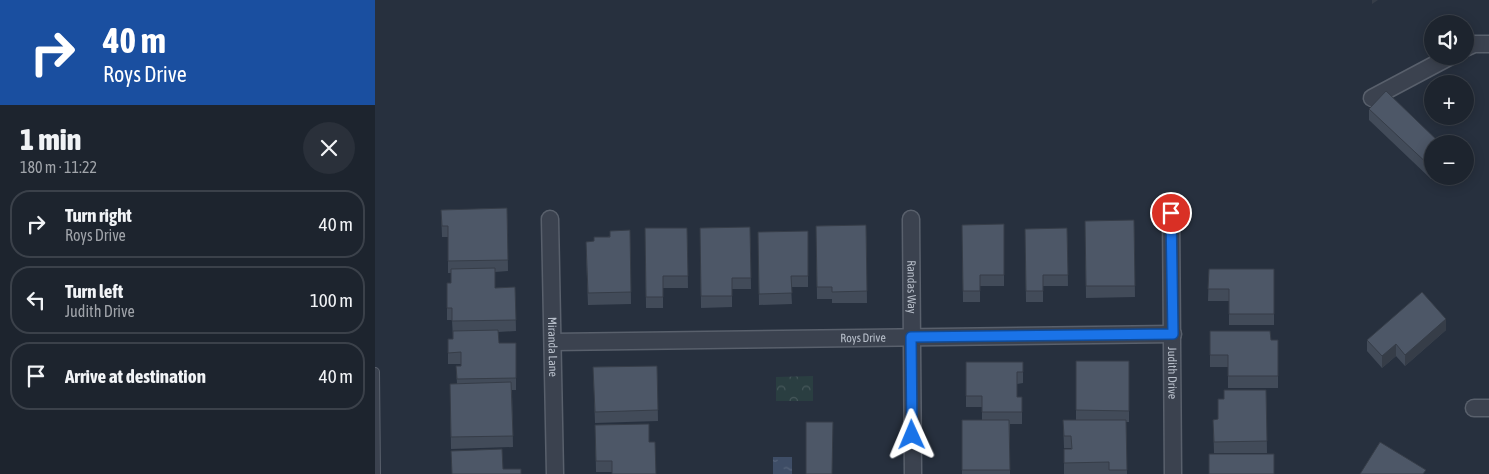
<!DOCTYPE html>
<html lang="en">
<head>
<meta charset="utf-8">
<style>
  :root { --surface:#1d242e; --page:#2a303a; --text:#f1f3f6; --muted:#a0a4aa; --line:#3b414a }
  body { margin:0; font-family:"Asap Condensed",sans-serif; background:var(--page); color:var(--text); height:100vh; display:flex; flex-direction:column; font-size:19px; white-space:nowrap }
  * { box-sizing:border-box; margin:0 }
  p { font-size:16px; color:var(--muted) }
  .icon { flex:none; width:28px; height:28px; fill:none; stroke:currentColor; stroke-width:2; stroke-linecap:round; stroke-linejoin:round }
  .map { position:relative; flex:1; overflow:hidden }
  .drawer { display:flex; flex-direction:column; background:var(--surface); width:375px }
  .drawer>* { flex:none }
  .hud { background:#1a4fa0; color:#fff; overflow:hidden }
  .fabs { position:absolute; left:1049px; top:15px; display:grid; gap:10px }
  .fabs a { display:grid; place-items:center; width:50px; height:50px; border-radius:50%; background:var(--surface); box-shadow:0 2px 12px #0003,0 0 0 1px var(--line); font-size:25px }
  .pin { position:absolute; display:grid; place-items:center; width:42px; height:42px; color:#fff; margin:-21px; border:2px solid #fff; border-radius:50%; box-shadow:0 1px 5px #0007 }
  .me { position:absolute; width:55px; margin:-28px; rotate:359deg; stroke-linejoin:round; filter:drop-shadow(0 0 4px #0008) }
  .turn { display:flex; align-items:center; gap:18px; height:105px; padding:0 20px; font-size:22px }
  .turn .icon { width:65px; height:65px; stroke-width:2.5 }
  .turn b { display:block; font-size:35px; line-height:42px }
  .round { display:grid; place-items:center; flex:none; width:52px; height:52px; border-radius:26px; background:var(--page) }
  .head { display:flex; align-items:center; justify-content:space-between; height:85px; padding:0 20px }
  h1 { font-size:30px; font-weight:800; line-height:38px }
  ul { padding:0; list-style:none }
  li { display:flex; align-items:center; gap:15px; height:68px; margin:0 10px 8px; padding:0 10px; border:2px solid var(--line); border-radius:20px }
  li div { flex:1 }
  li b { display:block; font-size:19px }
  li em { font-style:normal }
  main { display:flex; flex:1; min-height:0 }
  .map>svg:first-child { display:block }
  .forest { fill:url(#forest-crowns) }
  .water { fill:url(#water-ripples) }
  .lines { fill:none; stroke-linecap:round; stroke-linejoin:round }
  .service-casing { stroke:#59606c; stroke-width:10 }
  .minor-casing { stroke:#59606c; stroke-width:19 }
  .service { stroke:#3b424f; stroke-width:8 }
  .minor { stroke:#3b424f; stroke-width:16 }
  .wall { fill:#424b59 }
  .shaded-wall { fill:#363d48 }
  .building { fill:#4d5767; stroke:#363d48 }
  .route-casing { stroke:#114b97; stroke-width:12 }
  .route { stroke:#1a73e8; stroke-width:9 }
  .labels { text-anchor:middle; stroke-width:4; stroke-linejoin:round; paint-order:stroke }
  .street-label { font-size:12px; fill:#b7bec9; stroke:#202734 }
</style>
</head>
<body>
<main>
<section class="drawer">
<div class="hud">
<div class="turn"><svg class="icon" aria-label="right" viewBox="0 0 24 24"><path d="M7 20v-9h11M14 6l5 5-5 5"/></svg><div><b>40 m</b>Roys Drive</div></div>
</div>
<div class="head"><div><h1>1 min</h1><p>180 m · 11:22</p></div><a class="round"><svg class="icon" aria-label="close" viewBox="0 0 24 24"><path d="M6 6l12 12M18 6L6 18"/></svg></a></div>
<ul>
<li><svg class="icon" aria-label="right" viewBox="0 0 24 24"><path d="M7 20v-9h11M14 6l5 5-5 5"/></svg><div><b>Turn right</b><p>Roys Drive</p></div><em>40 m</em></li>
<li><svg class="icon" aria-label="left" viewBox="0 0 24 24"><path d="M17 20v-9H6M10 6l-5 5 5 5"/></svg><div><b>Turn left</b><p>Judith Drive</p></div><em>100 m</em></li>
<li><svg class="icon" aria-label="arrive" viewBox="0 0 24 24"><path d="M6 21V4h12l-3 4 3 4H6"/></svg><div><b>Arrive at destination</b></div><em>40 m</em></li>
</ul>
</section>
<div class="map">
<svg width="1114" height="474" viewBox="0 0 1114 474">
  <defs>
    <pattern id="forest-crowns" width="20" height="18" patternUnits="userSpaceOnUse" patternTransform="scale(1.25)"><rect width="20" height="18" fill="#2a3e41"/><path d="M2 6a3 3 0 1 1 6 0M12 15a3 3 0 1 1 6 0" fill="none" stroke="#47585b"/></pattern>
    <pattern id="water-ripples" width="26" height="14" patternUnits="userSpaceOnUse" patternTransform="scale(1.25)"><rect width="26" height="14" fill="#3e4d66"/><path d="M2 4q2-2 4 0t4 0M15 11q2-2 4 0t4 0" fill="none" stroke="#58657b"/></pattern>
  </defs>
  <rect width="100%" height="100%" fill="#27303e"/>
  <path class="forest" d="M438,376V401H401V377Z"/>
  <path class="water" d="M398,457H417V474H398Z"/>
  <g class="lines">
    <g class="service-casing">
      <path id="service" d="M0,372L1,474"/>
    </g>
    <g class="minor-casing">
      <g id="minor">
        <path d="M1090,48L1099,44H1114"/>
        <path d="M997,98L1076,56"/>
        <path id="s1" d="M796,213L798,474"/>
        <path id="s2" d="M175,219L180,474"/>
        <path id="s3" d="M536,219L538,474"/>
        <path id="s4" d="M178,342L798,334"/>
        <path d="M1099,408H1114"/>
      </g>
    </g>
    <use href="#service" class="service"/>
    <use href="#minor" class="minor"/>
  </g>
  <path class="wall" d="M994,109L1066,144L1056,179L994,120Z
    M132,208L133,271L120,272V288L140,287L141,331L123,332L124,343H141V390H137L138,447L76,449L75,384H82L81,366H86V364H73V339H78L77,320H72V283H76V273H73V237H67L66,210Z
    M759,220L760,297L711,298L710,221Z
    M629,224V286H605V302H588L587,225Z
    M491,225L492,303H457V299H442L441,226Z
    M375,227L376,289H357V307L326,308L325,228Z
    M270,228H312L313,288H288V308H271Z
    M692,228L693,286H668V302H651L650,229Z
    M255,230L256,304L213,305L211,253L219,241Z
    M433,231V287H416L417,304L384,305L383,232Z
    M834,269H899V325H854V301H833Z
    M1071,330L1030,366L1021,356L1007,368L992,351V340Z
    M835,331L896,340H903V388H853V367H835Z
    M701,361H754V422H751L752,474H689V449H696V448H689L688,420H701Z
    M591,362H648V383L642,384V397H647V424H635V474H587V420H607V407H591Z
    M282,366L283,421L220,423L218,367Z
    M891,390L892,453H839L838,420L843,419L849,399Z
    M274,424L237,472H221L220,425Z"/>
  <path class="shaded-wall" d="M997,0H1003L997,4Z
    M1058,166V176L1056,179V167Z
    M1071,319V330L1030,366V355Z
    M1021,344V356L1007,368V356Z"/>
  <path class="building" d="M1011,91L1066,144H1058V166L1056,167L994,109Z
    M132,208L133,260L73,261V226H67L66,210Z
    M759,220L760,286H711L710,221Z
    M629,224V275H605V291H588L587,225Z
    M491,225L492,291L457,292V287H442L441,226Z
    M375,227L376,278H357V296H326L325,228Z
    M270,228H312L313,276H288V297H271Z
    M692,228L693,275H668V291H651L650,229Z
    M255,230L256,292L213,293L211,242L219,241V237H235V231Z
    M433,231V276H416L417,293L384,294L383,232Z
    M120,268V288L140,287L141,320L77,321V308H72V283H76V269Z
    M834,269H899V314H854V289H833Z
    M1047,292L1071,319L1030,355L1021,344L1007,356L992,340Z
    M123,330L124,343H141V378L82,379L81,366H86V352L73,353V339H78V331Z
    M835,331H895L896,340H903V376H853V355H835Z
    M701,361H754V411L701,410Z
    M591,362H648V372H642V397H647V412H607V396H591Z
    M282,366L283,410L220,412L218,367Z
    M136,382L138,436L76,437L75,384Z
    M849,390H891L892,441L839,442L838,420L843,419V399H849Z
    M587,420H634L635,470H587Z
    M688,420H751L752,470H734V462L689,463V449H697L696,436H689Z
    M431,422H458L457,474H431Z
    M274,424V442H280L281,474H237V461H221L220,425Z
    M1005,442L1051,470L1048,474H985Z
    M127,449L128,469H146V474H77L76,451Z
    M834,454H899V474H834Z"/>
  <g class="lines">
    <g class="route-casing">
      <path id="route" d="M537,435L536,337L798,334L796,213"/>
    </g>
    <use href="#route" class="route"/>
  </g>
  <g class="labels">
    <g class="street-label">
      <text dy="4" stroke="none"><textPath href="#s3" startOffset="68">Randas Way</textPath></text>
      <text dy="4" stroke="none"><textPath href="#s4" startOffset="310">Roys Drive</textPath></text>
      <text dy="4" stroke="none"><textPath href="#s2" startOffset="128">Miranda Lane</textPath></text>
      <text dy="4" stroke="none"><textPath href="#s1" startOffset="160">Judith Drive</textPath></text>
    </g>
  </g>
</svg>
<div class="fabs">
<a><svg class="icon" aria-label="sound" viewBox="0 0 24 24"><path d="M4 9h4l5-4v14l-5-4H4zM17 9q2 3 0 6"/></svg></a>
<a>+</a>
<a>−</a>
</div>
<div class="pin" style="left:796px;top:213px;background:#d93025"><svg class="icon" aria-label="arrive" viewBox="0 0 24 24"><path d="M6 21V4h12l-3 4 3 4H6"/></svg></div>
<svg class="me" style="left:537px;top:435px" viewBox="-20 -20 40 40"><path d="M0-17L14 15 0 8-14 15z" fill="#1a73e8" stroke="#fff" stroke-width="4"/></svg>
</div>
</main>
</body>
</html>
